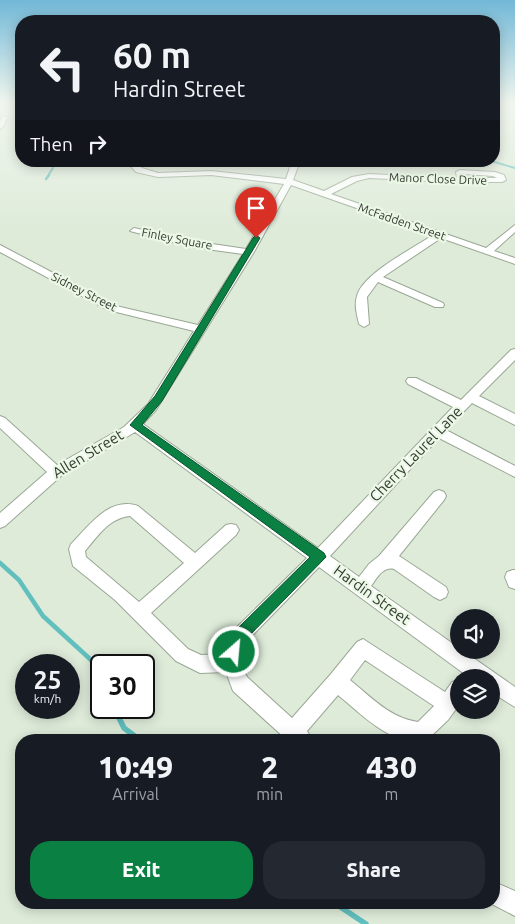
<!DOCTYPE html>
<html lang="en">
<head>
<meta charset="utf-8">
<style>
  :root { --surface:#171b24; --page:#242831; --text:#f1f3f6; --muted:#9ea1a6; --accent:#0b8043 }
  body { margin:0; font-family:Ubuntu,sans-serif; background:var(--page); color:var(--text); height:100vh; display:flex; flex-direction:column; font-size:19px; white-space:nowrap }
  * { box-sizing:border-box; margin:0 }
  p { font-size:16px; color:var(--muted) }
  .icon { flex:none; width:28px; height:28px; fill:none; stroke:currentColor; stroke-width:2; stroke-linecap:round; stroke-linejoin:round }
  .map { position:relative; flex:1; overflow:hidden }
  .side { position:absolute; left:15px; top:734px; width:485px; height:175px; display:flex; flex-direction:column; background:var(--surface); border-radius:20px; box-shadow:0 2px 12px #0003 }
  .side>* { flex:none }
  .top-card { position:absolute; left:15px; top:15px; width:485px; height:152px; border-radius:20px; box-shadow:0 2px 12px #0003; background:#171b24; color:var(--text); overflow:hidden }
  .buttons { position:absolute; left:450px; top:609px; display:grid; gap:10px }
  .buttons a { display:grid; place-items:center; width:50px; height:50px; border-radius:50%; background:var(--surface); box-shadow:0 2px 12px #0003; font-size:25px }
  .speed { position:absolute; left:15px; top:654px; display:flex; gap:10px; font-size:25px; font-weight:700; text-align:center }
  .speed>* { display:grid; place-content:center; width:65px; height:65px; border-radius:50%; background:var(--surface); box-shadow:0 2px 12px #0003; line-height:1 }
  .speed small { font-size:12px; font-weight:400 }
  .speed .limit { border:2px solid #111; border-radius:8px; background:#fff; color:#111 }
  .pin { position:absolute; display:grid; place-items:center; width:42px; height:42px; color:#fff; margin:-51px -21px; border-radius:50% 50% 50% 0; rotate:-45deg; box-shadow:0 0 5px #0007 }
  .pin .icon { rotate:45deg }
  .me { position:absolute; width:55px; margin:-28px; rotate:27deg; stroke-linejoin:round; filter:drop-shadow(0 0 4px #0008) }
  .turn { display:flex; align-items:center; gap:18px; height:105px; padding:0 15px; font-size:22px }
  .turn .icon { width:65px; height:65px; stroke-width:2.5 }
  .turn b { display:block; font-size:35px; line-height:42px }
  .then { display:flex; align-items:center; height:48px; padding:0 15px; background:#0003; gap:10px; font-size:19px }
  .eta { display:flex; justify-content:space-evenly; align-items:center; height:85px; text-align:center }
  .eta b { font-size:30px; font-weight:800; line-height:35px }
  .primary-button { display:flex; gap:10px; margin-top:auto; padding:10px 15px }
  .primary-button a { flex:1; height:58px; border-radius:20px; background:var(--accent); color:#fff; font-size:20px; font-weight:800; line-height:58px; text-align:center }
  .primary-button a+a { background:var(--page); color:var(--text) }
  .map>svg:first-child { display:block }
  .lines { fill:none; stroke-linecap:round; stroke-linejoin:round }
  .stream-far3 { stroke:#61bfbe; stroke-width:2 }
  .stream-far2 { stroke:#61bfbe; stroke-width:2.5 }
  .stream-far1 { stroke:#61bfbe; stroke-width:4.5 }
  .stream { stroke:#61bfbe; stroke-width:5.5 }
  .minor-casing { stroke:#9aa795; stroke-width:2 }
  .minor { fill:#fff; fill-rule:evenodd }
  .route { fill:#0b8043; stroke:#07532c }
  .labels { text-anchor:middle; stroke-width:4.5; stroke-linejoin:round; paint-order:stroke }
  .far-street-label { font-size:12px; fill:#353a33; stroke:#ebf8e6 }
  .street-label { font-size:15px; fill:#353a33; stroke:#ebf8e6 }
</style>
</head>
<body>
<div class="map">
<svg width="515" height="924" viewBox="0 0 515 924">
  <rect width="100%" height="100%" fill="#deebd9"/>
  <g class="lines">
    <path class="stream-far3" d="M491,161L515,168
      M48,176L57,161"/>
    <path class="stream-far2" d="M46,179L49,175"/>
    <path class="stream-far1" d="M0,563L19,580L43,616L90,659L101,674"/>
    <path class="stream" d="M114,708L124,728L140,740
      M333,902L366,924"/>
    <g class="minor-casing">
      <path id="minor" d="M3,116L8,117L3,127L0,129V121Z
        M131,161H138L137,164L142,168L158,173L211,171L286,179L292,161H300L293,180L324,191L352,177L369,174L457,178L456,172L460,170L495,172L504,175L506,180L502,182H451L369,178L357,181L331,194L486,248L515,225V232L494,251L515,258V264L441,238L383,277L443,303L444,305L443,307H435L378,282L367,297L369,324L364,327L359,324C357,315 354,305 357,296C363,273 414,248 433,235L291,185L254,252L156,410L143,424L318,548L453,407L408,384L406,381L408,378H416L461,400L511,350L515,349V360L479,396L515,414V425L472,403L446,430L515,466V477L439,438L330,556L359,577L369,564L379,556L434,492L439,490L444,492L446,496L444,500L399,556L446,587L448,592L446,597L440,600L434,597L394,569C383,566 377,578 371,586L459,648V650H462L515,687V707L491,692V678H470L319,567L248,640C243,652 240,665 247,677L292,718L330,675L357,642L363,639L445,692L452,682L459,680V705L448,720L428,739C393,749 363,715 338,695L307,731L312,740H287L233,691L226,672L200,673L176,661L115,600L73,566L69,549L71,544C89,526 109,496 138,506L195,553L226,525L231,524L236,525L239,530L236,535L151,613L188,649L201,655L225,654L236,628L307,558L135,432L61,476L5,526L0,528V513L47,472L0,428V416L5,418L57,465L124,427L148,404L194,331L108,310L0,252V245L116,306L198,325L243,254L192,247L130,231L134,228L192,241L246,249L284,184L211,175L158,177L136,172L129,164ZM464,174L493,176L497,178H464ZM130,516L184,563L139,602L86,557L85,551C98,536 109,518 130,516ZM365,660L434,706L418,722C390,718 371,697 350,680Z
        M513,570H515V589L509,587L505,577L507,572Z
        M494,882L515,891V916L488,902H494Z"/>
    </g>
    <use href="#minor" class="minor"/>
  </g>
  <linearGradient id="sky" x2="0" y2="1"><stop stop-color="#72b8d7"/><stop offset="0.44" stop-color="#f0f6ee"/><stop offset="1" stop-color="#f0f6ee" stop-opacity="0"/></linearGradient>
  <rect width="515" height="234" fill="url(#sky)"/>
  <path class="route" d="M256,235L260,238L162,401L142,425L324,553L326,557L247,638L239,658L234,660L229,658L226,652L237,629L310,557L130,425L155,396L253,238Z"/>
  <g class="labels">
    <g class="far-street-label">
      <text transform="translate(438 179) rotate(2)" y="4">Manor Close Drive</text>
      <text transform="translate(402 222) rotate(19)" y="4">McFadden Street</text>
      <text transform="translate(177 239) rotate(11)" y="4">Finley Square</text>
      <text transform="translate(84 292) rotate(27)" y="4">Sidney Street</text>
    </g>
    <g class="street-label">
      <text transform="translate(88 454) rotate(-31)" y="5">Allen Street</text>
      <text transform="translate(416 454) rotate(-46)" y="5">Cherry Laurel Lane</text>
      <text transform="translate(372 595) rotate(36)" y="5">Hardin Street</text>
    </g>
  </g>
</svg>
<div class="buttons">
<a><svg class="icon" aria-label="sound" viewBox="0 0 24 24"><path d="M4 9h4l5-4v14l-5-4H4zM17 9q2 3 0 6"/></svg></a>
<a><svg class="icon" aria-label="layers" viewBox="0 0 24 24"><path d="M12 4l9 5-9 5-9-5zM3 14l9 5 9-5"/></svg></a>
</div>
<div class="speed"><div>25<small>km/h</small></div><div class="limit">30</div></div>
<div class="pin" style="left:256px;top:238px;background:#d93025"><svg class="icon" aria-label="arrive" viewBox="0 0 24 24"><path d="M6 21V4h12l-3 4 3 4H6"/></svg></div>
<svg class="me" style="left:234px;top:652px" viewBox="-20 -20 40 40"><circle r="17" fill="#0b8043" stroke="#fff" stroke-width="3"/><path d="M0-11L8 9 0 5-8 9z" fill="#fff"/></svg>
<div class="top-card">
<div class="turn"><svg class="icon" aria-label="left" viewBox="0 0 24 24"><path d="M17 20v-9H6M10 6l-5 5 5 5"/></svg><div><b>60 m</b>Hardin Street</div></div>
<div class="then">Then<svg class="icon" aria-label="right" viewBox="0 0 24 24"><path d="M7 20v-9h11M14 6l5 5-5 5"/></svg></div>
</div>
<section class="side">
<div class="eta">
<div><b>10:49</b><p>Arrival</p></div>
<div><b>2</b><p>min</p></div>
<div><b>430</b><p>m</p></div>
</div>
<div class="primary-button"><a>Exit</a><a>Share</a></div>
</section>
</div>
</body>
</html>
